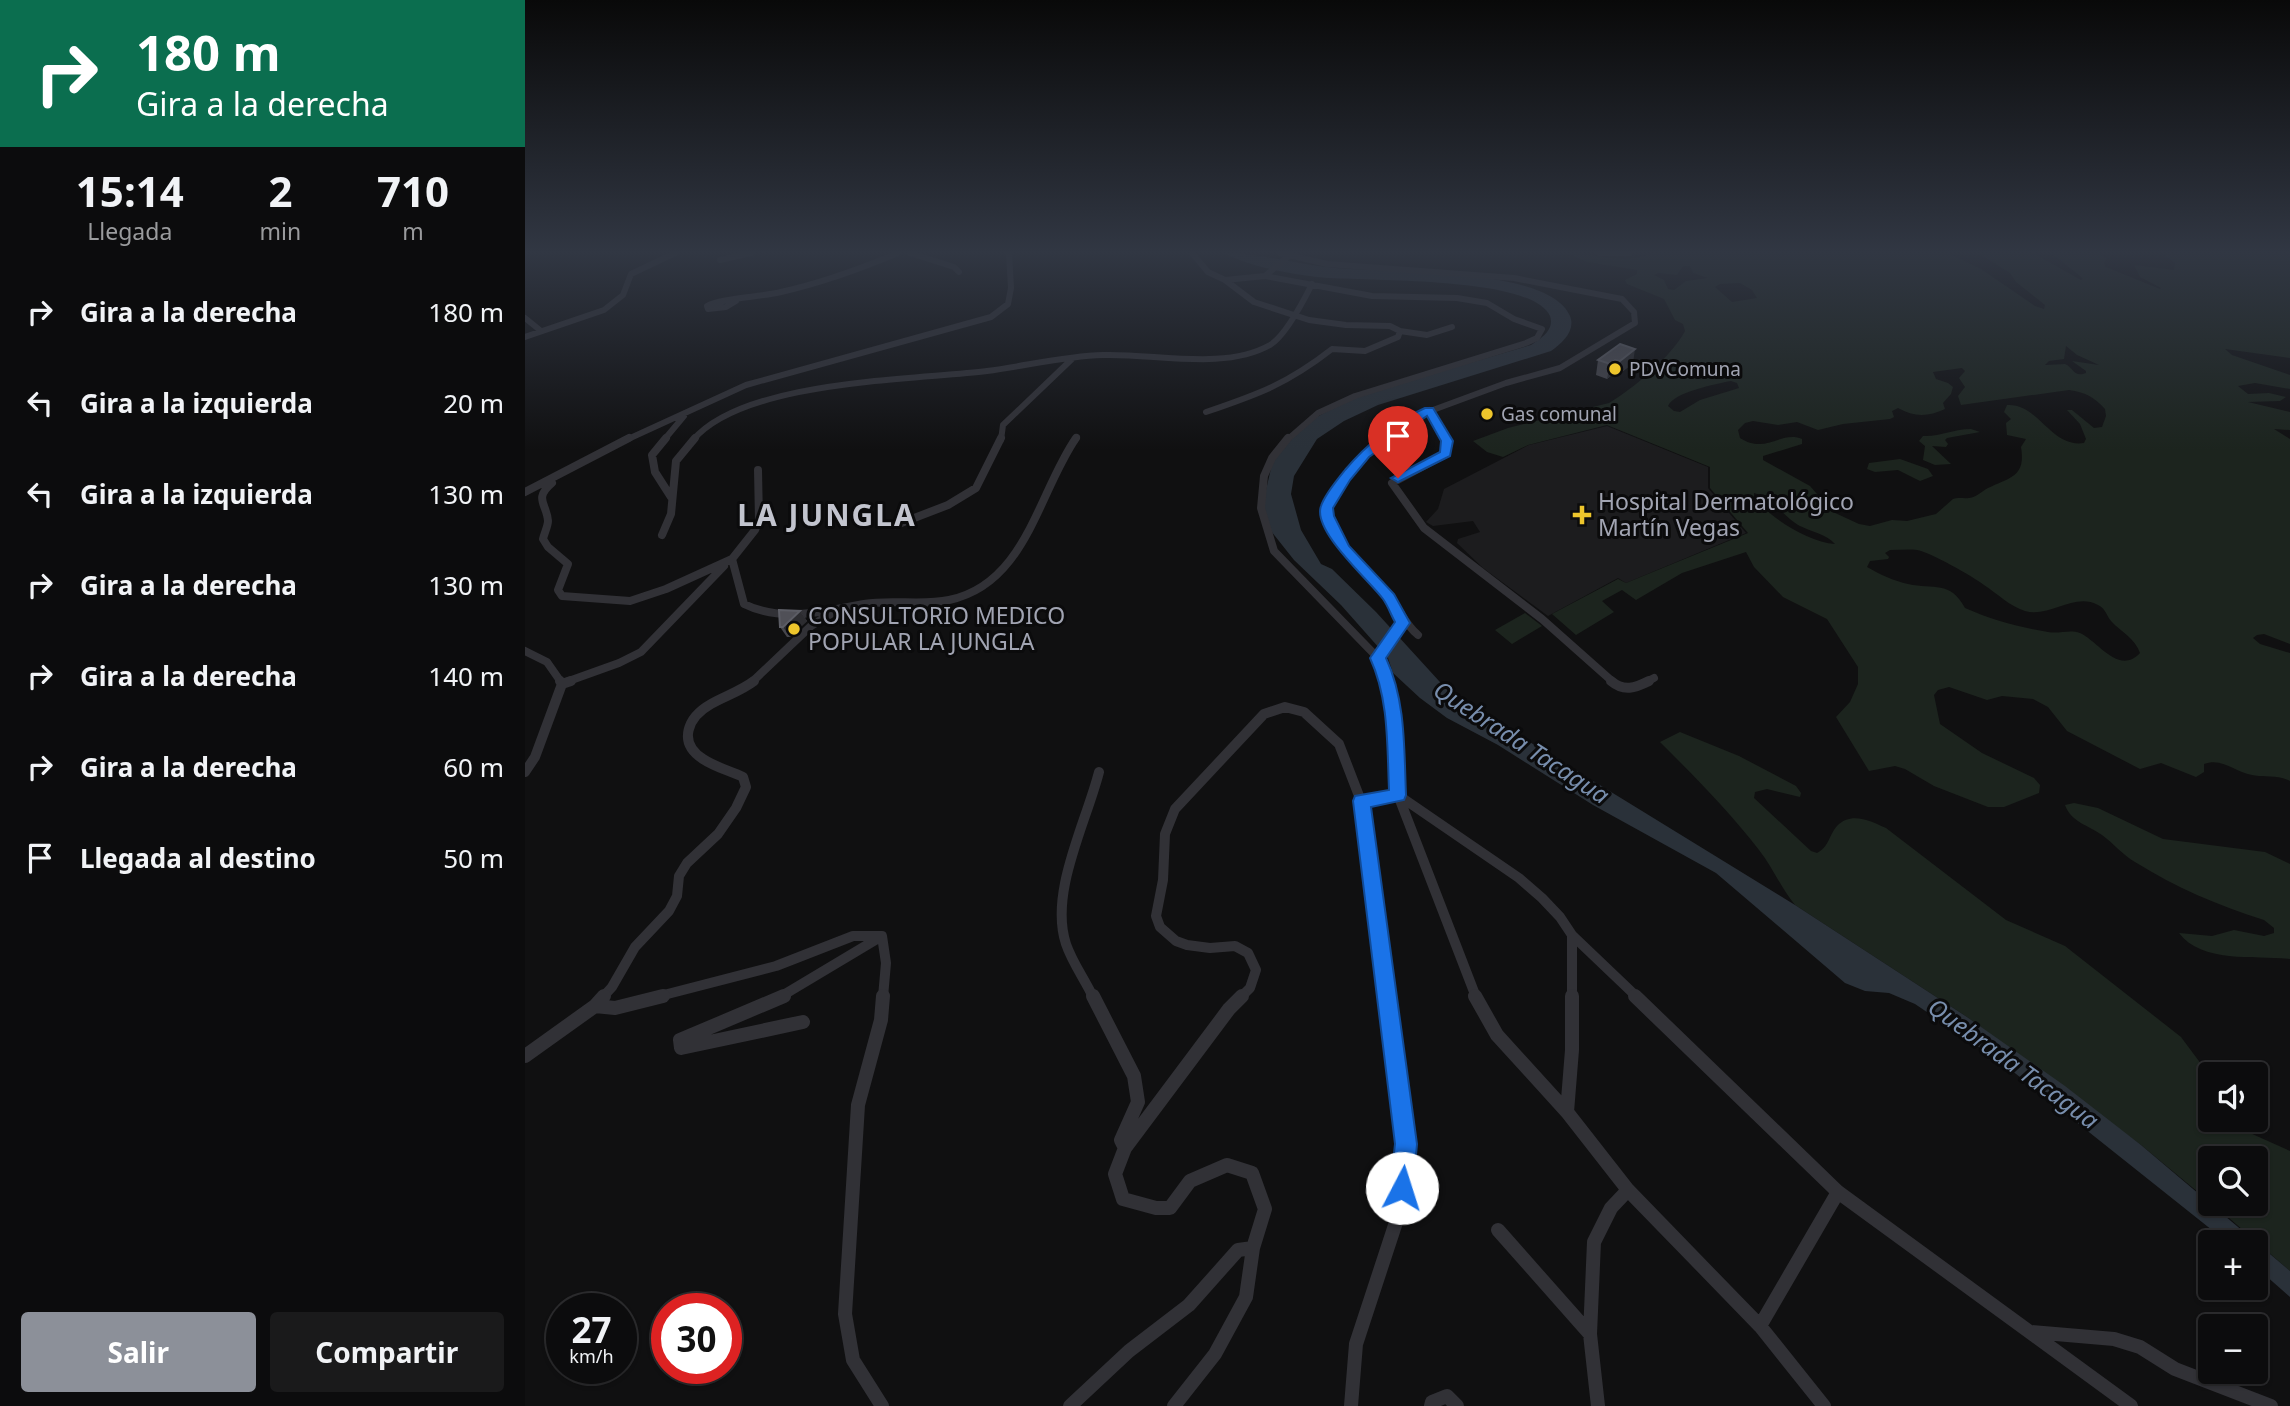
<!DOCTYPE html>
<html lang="es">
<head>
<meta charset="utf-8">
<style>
  :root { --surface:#0c0c0d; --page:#1a1a1b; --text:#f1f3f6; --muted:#9a9b9d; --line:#2c2c2e; --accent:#8c9099 }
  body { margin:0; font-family:"Noto Sans",sans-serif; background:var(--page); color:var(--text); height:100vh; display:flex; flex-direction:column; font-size:26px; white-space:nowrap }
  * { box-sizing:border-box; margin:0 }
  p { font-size:23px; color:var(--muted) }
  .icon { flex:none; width:38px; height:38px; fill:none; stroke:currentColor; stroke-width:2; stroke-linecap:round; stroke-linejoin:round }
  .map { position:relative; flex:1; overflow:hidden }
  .sheet { display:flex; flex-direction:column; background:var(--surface); width:525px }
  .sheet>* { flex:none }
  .guide { background:#0b6e4f; color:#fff; overflow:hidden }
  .buttons { position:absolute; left:1673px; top:1062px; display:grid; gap:14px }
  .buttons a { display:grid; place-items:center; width:70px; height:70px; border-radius:7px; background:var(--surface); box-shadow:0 2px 5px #0004,0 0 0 2px var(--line); font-size:35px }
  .speed { position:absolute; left:21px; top:1293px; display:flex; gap:14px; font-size:35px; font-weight:700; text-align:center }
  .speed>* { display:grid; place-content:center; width:91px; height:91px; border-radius:50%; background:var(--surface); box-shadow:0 2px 5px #0004,0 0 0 2px var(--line); line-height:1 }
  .speed small { font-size:18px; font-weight:400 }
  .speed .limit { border:10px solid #d22; background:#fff; color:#111 }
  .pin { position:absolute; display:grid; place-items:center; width:60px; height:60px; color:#fff; margin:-72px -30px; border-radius:50% 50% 50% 0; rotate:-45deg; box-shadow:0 0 7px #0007 }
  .pin .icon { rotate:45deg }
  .me { position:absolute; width:77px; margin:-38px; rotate:5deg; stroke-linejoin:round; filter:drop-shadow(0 0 5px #0008) }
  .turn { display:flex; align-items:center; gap:24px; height:147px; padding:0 21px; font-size:32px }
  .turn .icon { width:91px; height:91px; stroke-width:2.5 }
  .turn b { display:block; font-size:49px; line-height:60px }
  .eta { display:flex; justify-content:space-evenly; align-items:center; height:119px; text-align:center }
  .eta b { font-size:42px; font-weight:700; line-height:49px }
  .primary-button { display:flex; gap:14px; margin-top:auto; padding:14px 21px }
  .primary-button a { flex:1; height:80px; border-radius:7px; background:var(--accent); color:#fff; font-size:28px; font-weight:700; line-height:80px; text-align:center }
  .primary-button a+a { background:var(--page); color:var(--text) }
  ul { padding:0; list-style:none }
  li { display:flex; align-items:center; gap:21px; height:91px; padding:0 21px }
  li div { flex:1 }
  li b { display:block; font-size:26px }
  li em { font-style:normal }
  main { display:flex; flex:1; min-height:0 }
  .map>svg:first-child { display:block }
  .built { fill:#1c1c1e }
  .green { fill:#1c241e; fill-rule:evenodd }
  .water { fill:#2a3139 }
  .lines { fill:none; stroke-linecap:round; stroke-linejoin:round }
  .street-far3 { stroke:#313136; stroke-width:6 }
  .street-far2 { stroke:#313136; stroke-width:8 }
  .street-far1 { stroke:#313136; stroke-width:10 }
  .street { stroke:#313136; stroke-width:14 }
  .wall { fill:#46464c }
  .shaded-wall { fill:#2c2c30 }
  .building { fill:#505057; stroke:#5c5d65; stroke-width:2 }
  .route { fill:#1a73e8; stroke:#114b97; stroke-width:2 }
  .poi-dot { fill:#edc52c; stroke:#0b0b0c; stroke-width:2.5 }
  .labels { text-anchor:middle; stroke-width:6; stroke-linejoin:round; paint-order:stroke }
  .far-poi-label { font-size:19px; fill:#a1a4b2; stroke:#0b0b0c; text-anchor:start }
  .poi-label { font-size:23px; fill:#a1a4b2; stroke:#0b0b0c; text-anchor:start }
  .water-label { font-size:24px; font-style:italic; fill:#788ead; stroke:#0b0b0c }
  .district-label { font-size:30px; font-weight:bold; letter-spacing:2px; fill:#c2c4ce; stroke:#0b0b0c }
</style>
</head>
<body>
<main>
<section class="sheet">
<div class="guide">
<div class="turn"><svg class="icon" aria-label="right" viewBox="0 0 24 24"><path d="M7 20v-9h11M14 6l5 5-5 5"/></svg><div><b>180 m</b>Gira a la derecha</div></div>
</div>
<div class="eta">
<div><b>15:14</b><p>Llegada</p></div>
<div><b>2</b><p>min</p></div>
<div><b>710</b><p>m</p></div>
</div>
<ul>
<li><svg class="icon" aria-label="right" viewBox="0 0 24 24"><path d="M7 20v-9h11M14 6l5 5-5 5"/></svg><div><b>Gira a la derecha</b></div><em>180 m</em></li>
<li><svg class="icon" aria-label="left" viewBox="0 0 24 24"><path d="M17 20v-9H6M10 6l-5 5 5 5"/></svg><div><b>Gira a la izquierda</b></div><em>20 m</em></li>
<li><svg class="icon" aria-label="left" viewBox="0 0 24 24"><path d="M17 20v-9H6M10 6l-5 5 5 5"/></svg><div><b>Gira a la izquierda</b></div><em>130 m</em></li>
<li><svg class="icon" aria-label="right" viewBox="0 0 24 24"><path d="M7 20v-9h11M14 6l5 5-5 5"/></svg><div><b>Gira a la derecha</b></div><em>130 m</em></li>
<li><svg class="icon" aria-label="right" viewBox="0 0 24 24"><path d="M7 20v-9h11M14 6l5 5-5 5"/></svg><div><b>Gira a la derecha</b></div><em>140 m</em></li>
<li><svg class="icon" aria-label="right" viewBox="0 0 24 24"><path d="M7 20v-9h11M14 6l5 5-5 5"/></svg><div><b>Gira a la derecha</b></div><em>60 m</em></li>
<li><svg class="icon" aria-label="arrive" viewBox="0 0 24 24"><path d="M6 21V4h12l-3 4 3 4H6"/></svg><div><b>Llegada al destino</b></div><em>50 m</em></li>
</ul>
<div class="primary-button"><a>Salir</a><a>Compartir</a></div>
</section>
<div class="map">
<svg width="1765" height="1406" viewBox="0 0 1765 1406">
  <rect width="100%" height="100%" fill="#101011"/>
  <path class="built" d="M1082,426L1183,467V488L1221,533L1101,583L1093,578L1023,616L958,568L932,543L933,539L955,532L948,521L908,526L901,522L913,509L919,489L1004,445Z"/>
  <path class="green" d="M1043,253C1071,253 1099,266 1127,253H1423L1456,269L1510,306L1519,309L1520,305L1491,282L1485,273L1453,253H1508L1556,280L1558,279L1554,275L1526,253H1572L1581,258L1579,264L1581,267L1635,289L1636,288L1615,277L1609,265L1649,270L1650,263L1637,253H1765V358L1700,349L1707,355L1765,375V389L1730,383L1713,386L1723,394L1744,393L1761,397L1755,401L1723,402L1765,412V430L1749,429L1765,439V644L1739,634L1732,635L1728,638L1735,644L1765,653V781C1751,774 1741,778 1727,775C1710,772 1697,757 1679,764V772L1671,777L1636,763L1615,769L1542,731L1523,707L1508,699L1477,696L1462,700L1424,687L1413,690L1409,695L1415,724L1457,753L1509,778L1515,785L1514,793L1479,807H1463L1409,786L1380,769L1370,766L1344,771L1311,717L1325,702L1333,684V667L1302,619L1258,597L1229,567L1221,552L1157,573L1111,600L1097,590L1077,601L1089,612L1051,635L1027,614L1093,579L1101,583L1223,533L1185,488V467L1082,425L1003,445L978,457L962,452L948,441L983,428L1084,403C1109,388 1146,357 1160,331L1158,324L1150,320L1139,299L1102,284L1100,280L1112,274V270L1062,262ZM1158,266H1165L1168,273L1183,278L1161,281L1149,290L1143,289L1139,280L1129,275L1133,273L1152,275ZM1215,283L1227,290L1232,298L1207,302L1190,287L1195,284ZM1541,346L1552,355L1574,365L1547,361L1561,371V373C1549,378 1549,368 1540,364L1520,365L1524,361L1539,359ZM1437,368L1440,371L1434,378L1440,387L1433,396L1436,405L1544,390C1560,392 1569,397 1580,409L1581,416L1577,427L1569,428L1547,410H1542L1555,424L1561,439L1559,443C1525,448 1514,403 1482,405L1479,412L1486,419L1481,423L1482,435L1501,439L1496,447C1501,477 1485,477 1463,488C1457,491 1452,497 1444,498C1439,499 1434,497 1428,499L1411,514L1382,521L1367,520L1345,526L1334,524L1308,512L1285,486L1238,460V456L1277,444V439C1256,430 1241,455 1215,438L1213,430L1220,423L1228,421L1253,425L1272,422L1293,430L1318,424L1365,419L1369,417L1367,411L1373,408C1389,417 1403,417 1420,409L1418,403L1426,394L1428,387L1423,383L1411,379L1408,372ZM1206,381L1212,383L1214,388L1175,400L1155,412L1149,411L1143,406C1149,392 1191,384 1206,381ZM1229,493C1245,496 1260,518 1275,526C1287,532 1301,534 1310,544C1283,542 1246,518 1229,498ZM1365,550C1374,550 1384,549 1392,550C1403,551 1449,577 1459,585C1473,594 1484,606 1500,611C1525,618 1549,592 1573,605C1581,609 1581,615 1586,621C1596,632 1610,638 1615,653C1594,676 1573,641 1555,633C1544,629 1535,634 1523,632C1494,627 1467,620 1440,608C1425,580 1409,590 1383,584C1369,581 1354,574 1342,567L1345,561L1363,559L1364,557L1360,553Z
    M1446,429L1455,432L1422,438L1420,440L1423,444L1421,447L1407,446L1426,464L1410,465L1398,460L1400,446L1394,441L1398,436C1414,437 1429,429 1446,429Z
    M1375,459L1403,469L1408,476L1395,481L1373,470L1350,472L1342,469L1344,463Z
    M1000,613L1017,626L987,644L970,630Z
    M1155,732L1214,756L1271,786L1276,793L1275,797L1242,789L1230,792L1229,798L1286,851L1292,853C1304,847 1304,835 1312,826C1326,811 1346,821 1361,828L1481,920L1540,946L1656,1037L1685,1076V1120H1713L1725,1133L1765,1151V1271L1688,1204H1731V1158H1685V1202L1616,1145L1442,1017L1270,905C1256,888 1248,868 1234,850C1204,811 1170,777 1135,742Z
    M1549,803L1573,808L1638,839L1740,852L1765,864V959C1731,955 1677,964 1654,933L1687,936L1709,930L1739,936L1749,933V928L1739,920C1694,906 1650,887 1610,862C1598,855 1588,843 1577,835C1563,825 1546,822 1540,805Z"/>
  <path class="water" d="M699,253C737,253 773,265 810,268C860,273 1024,266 1045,316C1051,331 1037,343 1026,351L853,405L819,421L792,439L769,476L766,494L776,530L796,564L807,569L851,612L925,693L1270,905L1442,1017L1540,1086L1616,1145L1765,1271V1297L1731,1267V1242H1702L1476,1062L1390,1004L1364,993L1340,991L1320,983L1191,873L1068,805L973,745L922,718L895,698L868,673L863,658L816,605L769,560L746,531L738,503L747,464L764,439L790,418L819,402L863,387L1006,345C1015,339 1030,330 1025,316C1006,275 837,282 792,277C762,273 726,267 699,253Z"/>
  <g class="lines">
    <path class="street-far3" d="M385,253L429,267L434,272
      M667,253L683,272L700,280L740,276L847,296L932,298L962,303L989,319L1017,329L1012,338L1001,343L830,396L793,413L762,440
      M755,253L802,264L989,278L1097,299L1109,312L1110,323L1035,368L981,383L889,417L858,440
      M1074,253H1105
      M195,260L226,253
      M740,276L766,254
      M700,280L729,302L784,320L821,325L865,326L875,331L902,335L927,327
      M211,301L201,307L183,309L182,306C195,298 237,297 256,292C296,283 335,269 373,253
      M0,318L16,331
      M0,337L79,310L98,295L106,274L150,253
      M904,410L922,440
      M681,412C734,394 762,384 807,349L840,351L873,337L875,331
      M101,440L221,385L466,317L483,304L486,288L484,253
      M139,440L159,416
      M168,440C219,380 388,380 462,371C501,366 539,356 578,355C629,353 699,371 745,345C760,336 779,300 787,284
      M476,440L478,425L547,359
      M550,440L552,437"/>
    <path class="street-far2" d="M141,438L127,455L130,472L146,497
      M763,438L747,458L739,476L736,508L749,551L853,658
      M860,438C834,458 819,480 802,508C810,549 842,569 867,600C876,612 881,625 893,635
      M921,438V454L867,483L899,528L1017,619L1088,682
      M27,483C8,499 22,504 23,521C23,526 19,534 18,539L23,547L43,564L33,590L37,596L105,601L141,589L207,559L230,530L234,520L233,470
      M0,492L104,438
      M371,525L423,505L451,488L476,438
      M137,535L146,514L151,461L170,438
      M207,559L219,604C257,623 299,611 339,604C367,599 396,606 424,600C501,584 513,493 551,438
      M0,651L22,662L36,682
      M41,682L94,663L116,652L199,566
      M227,682L286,626L312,610
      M863,682L853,658L878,623
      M1121,682L1129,678"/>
    <path class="street-far1" d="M862,681L868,704L873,795L951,997
      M1086,681C1099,692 1110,688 1124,681
      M37,684L46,681
      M0,772L10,757L37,684L35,681
      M836,801L862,997
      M1047,935V997
      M78,997L87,987L110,947L144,911L152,896L154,876L162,863L193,834L211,808L221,787L218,777C205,771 190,767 178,759C152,742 163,717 186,704C200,696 216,691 229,681
      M131,997L251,966L328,936H357L361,963L358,997
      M255,997L357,936
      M568,997C560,980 547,962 541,944C524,893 561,823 574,772
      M716,997L725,988L731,970L723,953L710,946L685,948L662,945L651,941L635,927L631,916L638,880L640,834L650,809L739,714L760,707L779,712L814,744L836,801L873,795L994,878L1017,898L1035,917L1047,935L1112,997"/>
    <path class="street" d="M259,996L155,1040L156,1048L278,1022
      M568,996L609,1076L613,1102L596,1140L600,1148
      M950,996L972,1035L1042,1112L1103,1190L1235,1326L1299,1406
      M1110,996L1313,1192L1606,1406
      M70,1006L90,1008L138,996
      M0,1056L70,1006L79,996
      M1042,1112L1047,1050V996
      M973,1230L1065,1334
      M1235,1326L1313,1192
      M1506,1332L1589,1339L1615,1347L1650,1369L1746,1406
      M357,1406L328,1360L320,1314L333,1105L356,1020L358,996
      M545,1406L604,1351L664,1305L713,1250L728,1248
      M649,1406L690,1354L721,1297L728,1248L740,1209L727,1173L702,1165L665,1181L645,1208H631L598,1199L590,1174L600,1148L704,1009L717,996
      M826,1406L831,1344L875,1210L881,1144L862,996
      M906,1406L907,1402L922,1396L932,1406
      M1073,1406L1065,1334L1069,1242L1086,1208L1103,1190"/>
  </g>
  <path class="wall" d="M1095,344L1108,363L1092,376L1088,374L1082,379L1071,375L1073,360Z
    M275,611L282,621L265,637H262L255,627Z"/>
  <path class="shaded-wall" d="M1110,349L1108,363L1092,376L1095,361Z
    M1090,360L1088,374L1082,379L1085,364Z
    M275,611L282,621L265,637L258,627Z"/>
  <path class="building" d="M1095,344L1110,349L1095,361L1090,360L1085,364L1073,360Z
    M254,610L275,611L258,627H255Z"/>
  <linearGradient id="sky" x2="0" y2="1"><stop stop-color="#090909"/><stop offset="0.56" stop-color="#313743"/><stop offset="1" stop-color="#313743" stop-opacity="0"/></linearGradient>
  <rect width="1765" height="450" fill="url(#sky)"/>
  <path class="route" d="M900,408H908L928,441L925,456L873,482L866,478L915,452L916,441L902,416L844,457L825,480L808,508L809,516L824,546L869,594L885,623L861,658C881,701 879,749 881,795L879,800L846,807L892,1144L888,1188L885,1196L877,1200L869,1196L865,1188L870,1144L828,801L830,796L864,790C862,745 864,699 845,658L870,622C866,615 863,606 858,599C844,580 787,531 796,506C800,494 812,480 820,470C841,445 870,421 900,408Z"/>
  <g class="poi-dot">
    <circle cx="1090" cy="369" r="7"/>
    <circle cx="962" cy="414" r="7"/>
    <path d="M1053.5 504.5h7v7h7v7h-7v7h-7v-7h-7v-7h7z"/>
    <circle cx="269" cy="629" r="7"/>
  </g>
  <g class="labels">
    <g class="far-poi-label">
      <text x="1104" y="376">PDVComuna</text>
      <text x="976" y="421">Gas comunal</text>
    </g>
    <g class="poi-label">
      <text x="1073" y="510">Hospital Dermatológico<tspan x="1073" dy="26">Martín Vegas</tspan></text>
      <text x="283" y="624">CONSULTORIO MEDICO<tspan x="283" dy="26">POPULAR LA JUNGLA</tspan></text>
    </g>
    <g class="water-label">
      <text transform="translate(996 743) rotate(33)" y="8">Quebrada Tacagua</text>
      <text transform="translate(1488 1064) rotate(36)" y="8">Quebrada Tacagua</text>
    </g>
    <g class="district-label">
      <text x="302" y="526">LA JUNGLA</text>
    </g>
  </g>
</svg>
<div class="buttons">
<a><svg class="icon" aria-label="sound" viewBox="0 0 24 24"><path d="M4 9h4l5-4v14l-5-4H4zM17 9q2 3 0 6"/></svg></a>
<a><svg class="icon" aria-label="search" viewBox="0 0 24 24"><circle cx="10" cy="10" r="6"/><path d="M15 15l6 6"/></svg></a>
<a>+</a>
<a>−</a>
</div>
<div class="speed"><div>27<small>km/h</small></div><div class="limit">30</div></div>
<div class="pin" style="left:873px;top:478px;background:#d93025"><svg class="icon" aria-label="arrive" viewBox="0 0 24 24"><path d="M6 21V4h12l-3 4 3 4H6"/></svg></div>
<svg class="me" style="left:877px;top:1188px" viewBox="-20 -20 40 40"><circle r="19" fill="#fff"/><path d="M0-13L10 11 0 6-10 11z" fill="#1a73e8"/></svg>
</div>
</main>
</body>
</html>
